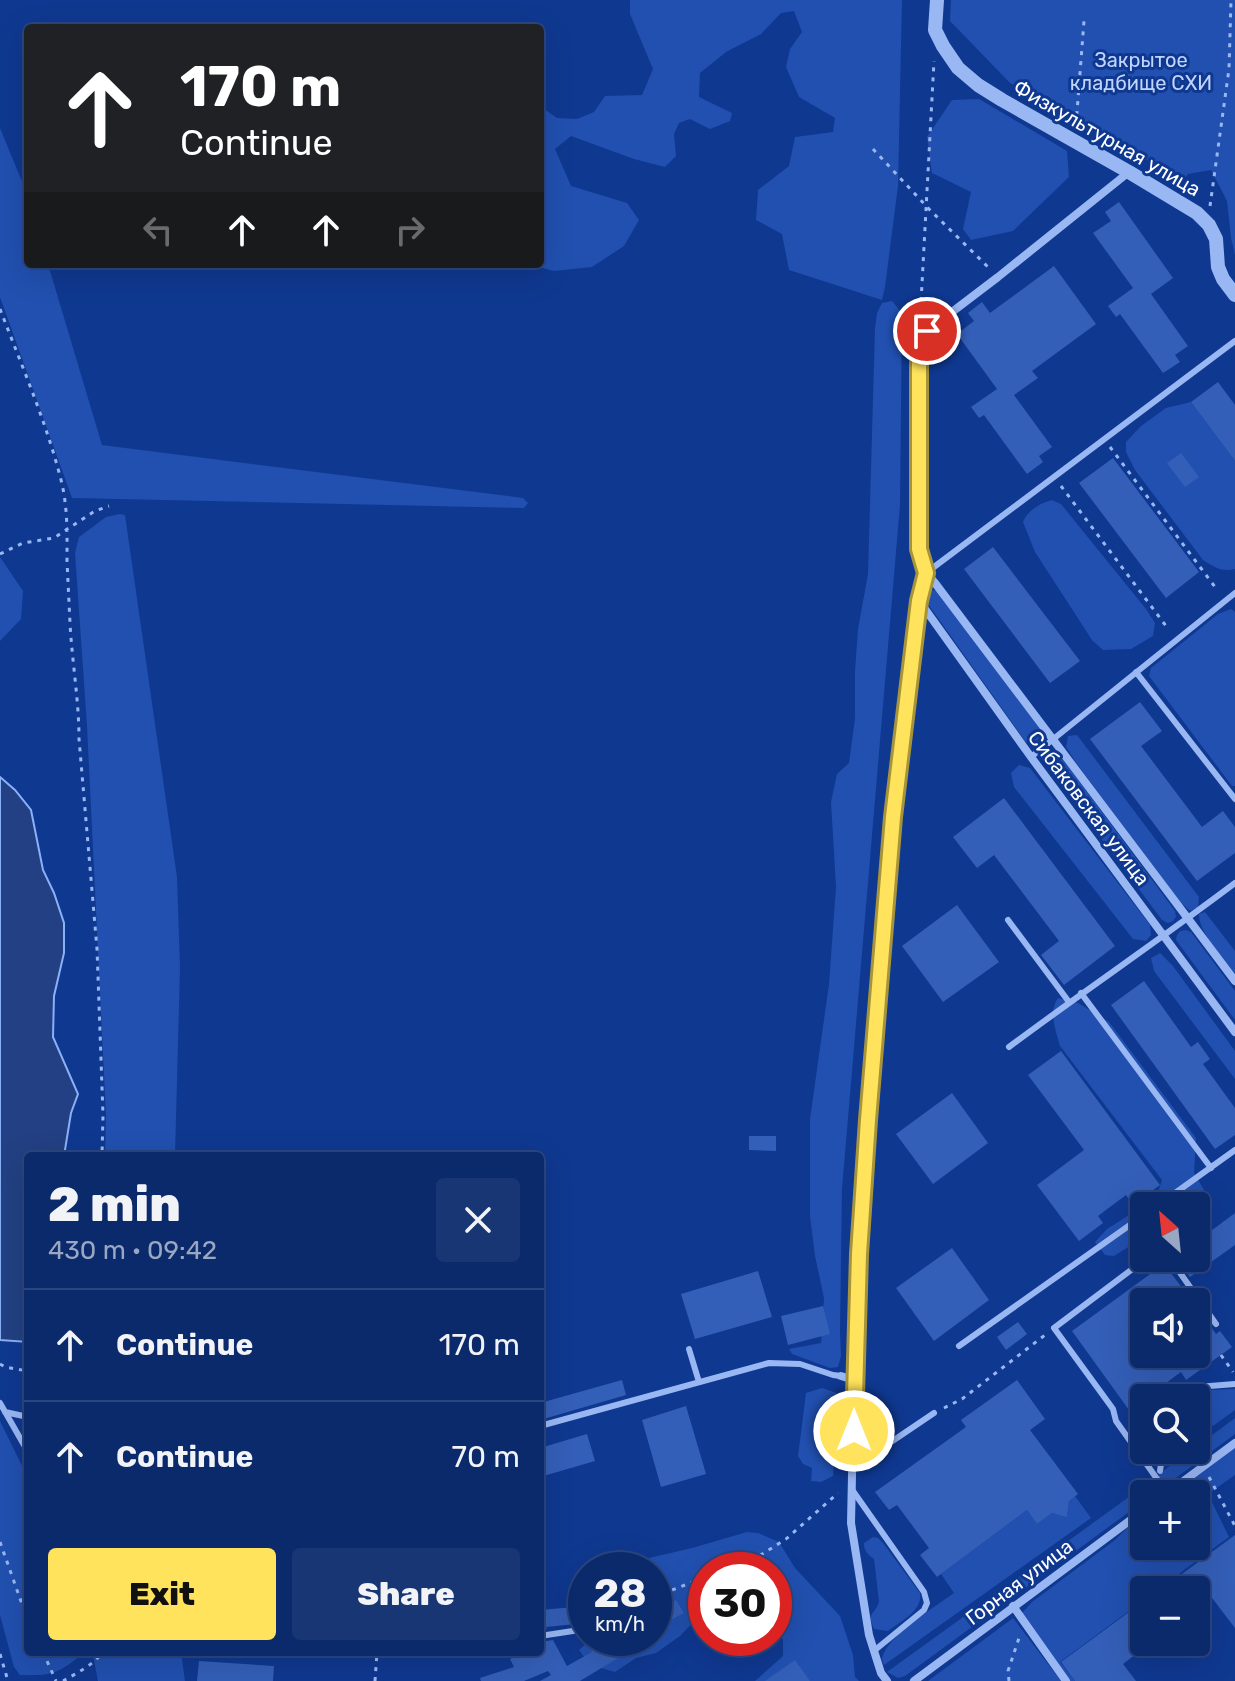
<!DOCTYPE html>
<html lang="en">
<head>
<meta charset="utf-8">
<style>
  :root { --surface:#0b2a6c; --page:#193674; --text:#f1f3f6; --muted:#9aa7c2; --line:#2b467f; --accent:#ffe35c }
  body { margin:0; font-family:Rubik,sans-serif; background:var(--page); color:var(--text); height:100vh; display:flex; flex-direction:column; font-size:30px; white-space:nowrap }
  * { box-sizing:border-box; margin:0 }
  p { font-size:26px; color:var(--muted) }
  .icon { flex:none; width:44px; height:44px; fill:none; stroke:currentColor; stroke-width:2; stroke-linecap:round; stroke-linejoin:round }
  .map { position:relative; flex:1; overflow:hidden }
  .details { position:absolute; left:24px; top:1152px; width:520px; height:504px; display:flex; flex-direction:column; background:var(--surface); border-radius:8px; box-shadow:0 8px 32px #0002,0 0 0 2px var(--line) }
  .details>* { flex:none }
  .top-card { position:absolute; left:24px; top:24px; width:520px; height:244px; border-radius:8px; box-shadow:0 8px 32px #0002,0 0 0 2px var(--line); background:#202124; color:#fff; overflow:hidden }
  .needle { width:52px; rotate:333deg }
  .buttons { position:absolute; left:1130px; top:1192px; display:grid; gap:16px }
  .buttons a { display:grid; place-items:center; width:80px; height:80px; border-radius:8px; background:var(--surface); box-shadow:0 8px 32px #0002,0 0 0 2px var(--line); font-size:40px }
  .speed { position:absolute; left:568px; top:1552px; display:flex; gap:16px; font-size:40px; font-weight:700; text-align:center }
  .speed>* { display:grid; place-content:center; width:104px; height:104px; border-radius:50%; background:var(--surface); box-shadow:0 8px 32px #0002,0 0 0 2px var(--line); line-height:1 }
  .speed small { font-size:20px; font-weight:400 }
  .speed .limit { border:12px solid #d22; background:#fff; color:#111 }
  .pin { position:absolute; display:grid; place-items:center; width:68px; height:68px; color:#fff; margin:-34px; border:4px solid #fff; border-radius:50%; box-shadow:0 2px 8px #0007 }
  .me { position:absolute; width:88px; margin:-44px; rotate:0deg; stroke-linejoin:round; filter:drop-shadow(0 0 6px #0008) }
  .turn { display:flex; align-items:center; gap:28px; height:168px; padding:0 24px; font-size:36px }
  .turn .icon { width:104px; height:104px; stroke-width:2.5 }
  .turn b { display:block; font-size:56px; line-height:68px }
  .lanes { display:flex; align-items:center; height:76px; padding:0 24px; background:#0003; justify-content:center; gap:40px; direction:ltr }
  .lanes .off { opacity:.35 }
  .round { display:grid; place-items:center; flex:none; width:84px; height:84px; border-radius:8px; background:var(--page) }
  .summary { display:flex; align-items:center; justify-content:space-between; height:136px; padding:0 24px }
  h1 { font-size:48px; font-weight:800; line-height:60px }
  .cta { display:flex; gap:16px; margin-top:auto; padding:16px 24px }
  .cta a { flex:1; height:92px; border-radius:8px; background:var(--accent); color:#111; font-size:32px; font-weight:800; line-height:92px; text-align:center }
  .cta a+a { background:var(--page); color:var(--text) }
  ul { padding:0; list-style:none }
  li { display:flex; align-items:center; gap:24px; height:112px; padding:0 24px; border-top:2px solid var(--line) }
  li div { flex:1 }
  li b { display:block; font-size:30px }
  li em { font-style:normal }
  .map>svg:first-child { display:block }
  .green { fill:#2150b0 }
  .water { fill:#224083; stroke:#8ab0f7; stroke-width:2 }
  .building { fill:#345fb8 }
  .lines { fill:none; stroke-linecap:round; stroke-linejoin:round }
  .path { stroke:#99b7f3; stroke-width:3; stroke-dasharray:4 6; stroke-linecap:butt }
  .service { stroke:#99b7f3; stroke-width:6 }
  .minor { stroke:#99b7f3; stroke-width:8 }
  .tertiary { stroke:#99b7f3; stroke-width:14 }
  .route-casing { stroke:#a6943c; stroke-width:20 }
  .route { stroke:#ffe35c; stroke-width:14 }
  .labels { text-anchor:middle; stroke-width:6; stroke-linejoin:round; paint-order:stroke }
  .park-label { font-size:20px; fill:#c1d5fe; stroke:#0f3890 }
  .street-label { font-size:20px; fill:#fff; stroke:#0f3890 }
</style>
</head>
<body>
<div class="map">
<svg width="1235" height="1681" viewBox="0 0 1235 1681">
  <rect width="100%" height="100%" fill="#0f3890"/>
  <path class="green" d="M630,0H902L898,186L885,287L882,300L789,270L782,234L756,220L758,190L789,166L795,137L833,132L835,118L799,97L786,67L790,49L802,32L794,11L781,13L761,34L726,52L700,73L699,97L732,113L730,121L710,129L690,119L679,123L674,134L676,156L665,167L634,159L571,136L555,149L571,186L627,203L639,220L624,246L592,267L554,271L528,264H540V106L557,118L577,119L594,112L605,96L642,95L653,69L630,14Z
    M951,0H1235V255L1231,238L1227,201L1211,170L1188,174L1183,181L1119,144L1064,108L1062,111L1010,83L950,21Z
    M979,99L1067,151L1069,177L1013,231L971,240L963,229L971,192L932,173L927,137L952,100Z
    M0,128L28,196V264H48L102,445L523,498L528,503L524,508L72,498L0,297Z
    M892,301L902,313L900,505L842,1189L840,1332L841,1356L838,1367L830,1368L792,1354L789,1349L821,1343L824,1298L815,1256L810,1216V1119L829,984L836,887L831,802L837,774L849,763L855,718V671L858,629L868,574L875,328L877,313L882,303Z
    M1191,402L1235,461V569C1221,572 1214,567 1203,560L1135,470L1126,452V442L1141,426L1166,408Z
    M1052,500L1061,504L1146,609L1155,623L1153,636L1131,649L1103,650L1092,640L1035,552L1023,522C1027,511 1040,503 1052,500Z
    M120,514L125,515L177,877L180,968L175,1156H105L106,1115L87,726L75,553L79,537L106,517Z
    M0,557L23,591L21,619L0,641Z
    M933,590L939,591L1040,729L1042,737L1039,743L1032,745L1025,741L928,604C926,597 926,594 933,590Z
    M1231,609L1235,612V786H1232L1149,676L1151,668L1218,614Z
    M1077,735L1199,897L1198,907L1190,911L1178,900L1077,764L1066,747L1068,736Z
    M1053,753L1060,755L1175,911L1176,917L1173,921L1168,923L1162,920L1047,766C1046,760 1047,756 1053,753Z
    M1019,765L1030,768L1150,925L1151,935L1146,941L1133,939L1014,787L1011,773Z
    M1205,912L1235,951V974C1224,959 1198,932 1199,914Z
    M1186,930L1191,932L1235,991V1020L1176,940L1177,935L1180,931Z
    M1160,953L1173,966L1235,1051V1079L1154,971L1151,958Z
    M1058,998L1078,1003L1109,1022L1196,1138L1194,1173L1204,1190L1194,1206H1144V1237L1114,1256L1105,1255L1095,1242L1107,1229L1156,1198L1162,1180L1060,1046C1056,1031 1048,1011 1058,998Z
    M822,1388L837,1393V1419L833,1476L821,1482L811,1481L812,1468L803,1464L798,1456L806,1393Z
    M1235,1389V1410L1213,1426L1196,1404V1400L1209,1390Z
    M1235,1418V1434L1165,1486L1159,1478V1474L1192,1450H1196V1447Z
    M0,1421L28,1478V1652H85C59,1673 54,1676 20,1675L14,1667L0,1615Z
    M1235,1446V1475L1208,1494L1229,1537L1157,1590H1144V1600L1060,1662L1075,1681H1062L1022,1613L1032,1602L1115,1540L1129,1526L1144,1514V1546H1196V1494H1171Z
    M1151,1481L1158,1490L1153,1494H1144V1501L905,1676L898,1678L887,1672Z
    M1075,1496L1091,1518L884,1665C882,1659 881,1659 884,1653C891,1635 937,1605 954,1593L941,1574L1027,1510L1037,1524L1052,1513L1067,1516L1069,1501Z
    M747,1532L758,1533L779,1542L795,1568L840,1616L853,1655L855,1677L859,1681H755L783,1656V1639L774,1635V1570H706V1614L702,1613L680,1636L656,1653L636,1658L615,1672L590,1665L579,1650L592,1638H654V1607L665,1601L667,1596L664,1591L654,1595V1570H629L636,1561L692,1548Z
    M873,1537L878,1538L883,1543L920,1593C923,1611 901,1621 888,1631L874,1629C866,1611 875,1615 879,1602L874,1559C867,1554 864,1551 864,1543Z
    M1013,1618L1061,1681H928Z
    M95,1652H181L185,1681H98L93,1655Z"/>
  <path class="water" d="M0,777L15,790L31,810L43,870L54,893L64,923V953L54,996L53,1037L78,1094L71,1113L64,1156H28V1342L0,1340Z"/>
  <path class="building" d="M1119,202L1173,278L1151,294L1188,346L1175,355L1180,362L1163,373L1120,314L1116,317L1108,306L1133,288L1093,233L1111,221L1105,212Z
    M1054,266L1096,324L1032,371L1038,378L1014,395L1052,447L1039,456L1043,462L1027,474L984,415L979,418L971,407L997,389L957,334L974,321L968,313L982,302L990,313Z
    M1218,382L1235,405V461L1191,402Z
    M1181,453L1199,477L1185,487L1167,463Z
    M1113,458L1199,572L1166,598L1079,483Z
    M993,547L1080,661L1050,683L964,569Z
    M1140,702L1162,731L1141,746L1202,827L1223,811L1235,827V853L1197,881L1090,739Z
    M1004,798L1115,946L1064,985L1041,955L1059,941L994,855L977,868L953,837Z
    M957,905L999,962L943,1002L902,946Z
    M1144,981L1191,1047L1198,1042L1210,1059L1203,1064L1235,1108V1135L1215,1149L1111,1005Z
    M1061,1051L1160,1185L1133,1205L1126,1195L1098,1216L1103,1223L1079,1241L1037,1185L1084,1150L1028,1075Z
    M952,1093L988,1143L933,1184L896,1134Z
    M749,1136H776V1151L749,1150Z
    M1235,1213V1245L1190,1277L1175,1258H1196V1242Z
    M952,1248L989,1300L934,1341L896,1288Z
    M1164,1264L1193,1302H1144V1354H1196V1306L1216,1334L1220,1331L1232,1347L1186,1380L1181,1372L1129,1410L1072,1331Z
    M758,1271L772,1317L695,1339L681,1294Z
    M823,1306L830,1334L788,1345L781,1316Z
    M1018,1322L1027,1334L1006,1350L997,1337Z
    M622,1380L626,1395L540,1420V1403Z
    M1017,1380L1045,1419L1030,1430L1078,1494L1069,1501L1067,1517L1052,1513L1037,1524L1027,1510L937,1577L920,1555L929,1548L897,1505L889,1510L875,1492L966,1427L961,1420Z
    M686,1406L706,1474L661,1487L642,1420Z
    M587,1434L595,1461L540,1477V1448Z
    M1235,1535V1628L1212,1598L1196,1610V1590H1160Z
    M676,1600L684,1613L654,1629V1612Z
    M1144,1601V1648L1123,1664L1136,1681H1075L1061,1662Z
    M586,1606V1623L546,1627L547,1629L540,1630V1610Z
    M586,1638H638L615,1651L618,1658L580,1681H540L551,1675L548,1671L524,1681H481L480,1678L514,1667L510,1659L524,1652H540V1642L553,1640L567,1666L592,1652Z
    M795,1660L810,1681H765Z
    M199,1661L274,1666L273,1681H197Z"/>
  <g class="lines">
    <path class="path" d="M1076,125L1084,21
      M873,149L929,209L990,269
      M1210,206L1229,69L1231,0
      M0,309C21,364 45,419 60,476C68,505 67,532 67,561C68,582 69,602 70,623C72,662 79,700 79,739L97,949L103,1115L102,1156
      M920,321L934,61
      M1110,447L1218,591
      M1061,486L1169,630
      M0,554L23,543L54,538L95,511L109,506
      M1221,1355L1233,1372
      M0,1364L5,1367L28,1371
      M944,1408L962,1399L1045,1335
      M1196,1411L1212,1431
      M1209,1477L1235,1526
      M0,1542L28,1621
      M723,1570L756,1558L786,1539L838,1493
      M672,1590L706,1577
      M43,1652L56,1681
      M0,1654L8,1681
      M63,1681C77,1673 93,1665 103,1652
      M375,1681L377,1652
      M1009,1681L1008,1671L1019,1638"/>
    <path class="service" d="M926,573L1235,341
      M1136,672L1235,799
      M1031,757L1235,593
      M1008,920L1069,1002
      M880,986L893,817
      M1081,993L1211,1168
      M1009,1047C1084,991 1161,939 1235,883
      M1157,1206L1235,1150
      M1147,1258L1054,1328L1113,1409L1116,1421L1167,1493
      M1167,1258L1176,1267L1216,1324
      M959,1346L1144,1215
      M689,1349L699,1382
      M1182,1398L1197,1387L1235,1384
      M0,1403L28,1452
      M5,1412L28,1417
      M540,1426L769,1363L800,1364L833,1375L841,1376
      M854,1467L934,1413
      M1160,1471L1163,1450
      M853,1491L924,1592L927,1603L924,1610L875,1650
      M654,1597L661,1594
      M540,1636L586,1629"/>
    <path class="minor" d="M926,573L935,583L1235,981
      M920,602L1031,757L1235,1032
      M893,817L919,601L926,573L919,549V344L927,331L998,277L1129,172
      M841,1376L854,1380L851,1523L869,1635L881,1673L887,1681
      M854,1380L859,1254L880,986
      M1166,1494L1235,1443
      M1013,1606L1066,1681
      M914,1681L1144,1510"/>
    <path class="tertiary" d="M937,0L935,30L943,46L958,68L978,85L1002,100L1129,172L1197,213L1209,225L1216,239L1218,267L1223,279L1235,295"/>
  </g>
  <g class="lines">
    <g class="route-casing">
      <path id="route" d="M854,1431L859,1254L868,1120L893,817L919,601L926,573L919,549V344L927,331"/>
    </g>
    <use href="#route" class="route"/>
  </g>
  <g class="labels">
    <g class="park-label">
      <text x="1141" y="67">Закрытое<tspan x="1141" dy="23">кладбище СХИ</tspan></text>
    </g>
    <g class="street-label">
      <text transform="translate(1107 138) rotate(30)" y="7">Физкультурная улица</text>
      <text transform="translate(1089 808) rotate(53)" y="7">Сибаковская улица</text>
      <text transform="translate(1019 1582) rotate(-37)" y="7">Горная улица</text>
    </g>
  </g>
</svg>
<div class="buttons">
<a><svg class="needle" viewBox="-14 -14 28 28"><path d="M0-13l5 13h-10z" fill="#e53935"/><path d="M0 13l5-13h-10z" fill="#9aa7c2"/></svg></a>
<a><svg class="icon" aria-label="sound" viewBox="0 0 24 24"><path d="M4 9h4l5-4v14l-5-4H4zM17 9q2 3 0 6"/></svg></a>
<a><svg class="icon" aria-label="search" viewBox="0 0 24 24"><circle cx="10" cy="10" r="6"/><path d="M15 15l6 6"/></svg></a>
<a>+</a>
<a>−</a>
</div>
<div class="speed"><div>28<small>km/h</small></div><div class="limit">30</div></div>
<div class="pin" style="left:927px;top:331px;background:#d93025"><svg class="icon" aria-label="arrive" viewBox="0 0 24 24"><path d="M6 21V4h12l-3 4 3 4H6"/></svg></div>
<svg class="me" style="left:854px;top:1431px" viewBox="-20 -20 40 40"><circle r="17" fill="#ffe35c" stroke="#fff" stroke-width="3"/><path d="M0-11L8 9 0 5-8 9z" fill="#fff"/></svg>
<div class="top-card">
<div class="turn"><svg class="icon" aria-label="ahead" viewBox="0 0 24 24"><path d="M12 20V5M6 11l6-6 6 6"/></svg><div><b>170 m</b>Continue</div></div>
<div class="lanes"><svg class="icon off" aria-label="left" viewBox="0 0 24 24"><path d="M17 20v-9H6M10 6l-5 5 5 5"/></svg><svg class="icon" aria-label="ahead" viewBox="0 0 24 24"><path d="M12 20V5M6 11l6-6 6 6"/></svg><svg class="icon" aria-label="ahead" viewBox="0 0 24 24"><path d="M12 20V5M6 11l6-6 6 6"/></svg><svg class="icon off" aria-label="right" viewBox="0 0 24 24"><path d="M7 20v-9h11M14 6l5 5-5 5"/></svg></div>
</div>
<section class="details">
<div class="summary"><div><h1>2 min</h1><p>430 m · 09:42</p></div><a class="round"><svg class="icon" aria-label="close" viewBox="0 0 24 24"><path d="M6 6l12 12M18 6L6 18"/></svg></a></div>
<ul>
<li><svg class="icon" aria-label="ahead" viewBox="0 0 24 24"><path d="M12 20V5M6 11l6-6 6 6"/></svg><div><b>Continue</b></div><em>170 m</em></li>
<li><svg class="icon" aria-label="ahead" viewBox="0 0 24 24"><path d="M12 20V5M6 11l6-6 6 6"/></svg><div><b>Continue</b></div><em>70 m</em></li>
</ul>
<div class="cta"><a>Exit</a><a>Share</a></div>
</section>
</div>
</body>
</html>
